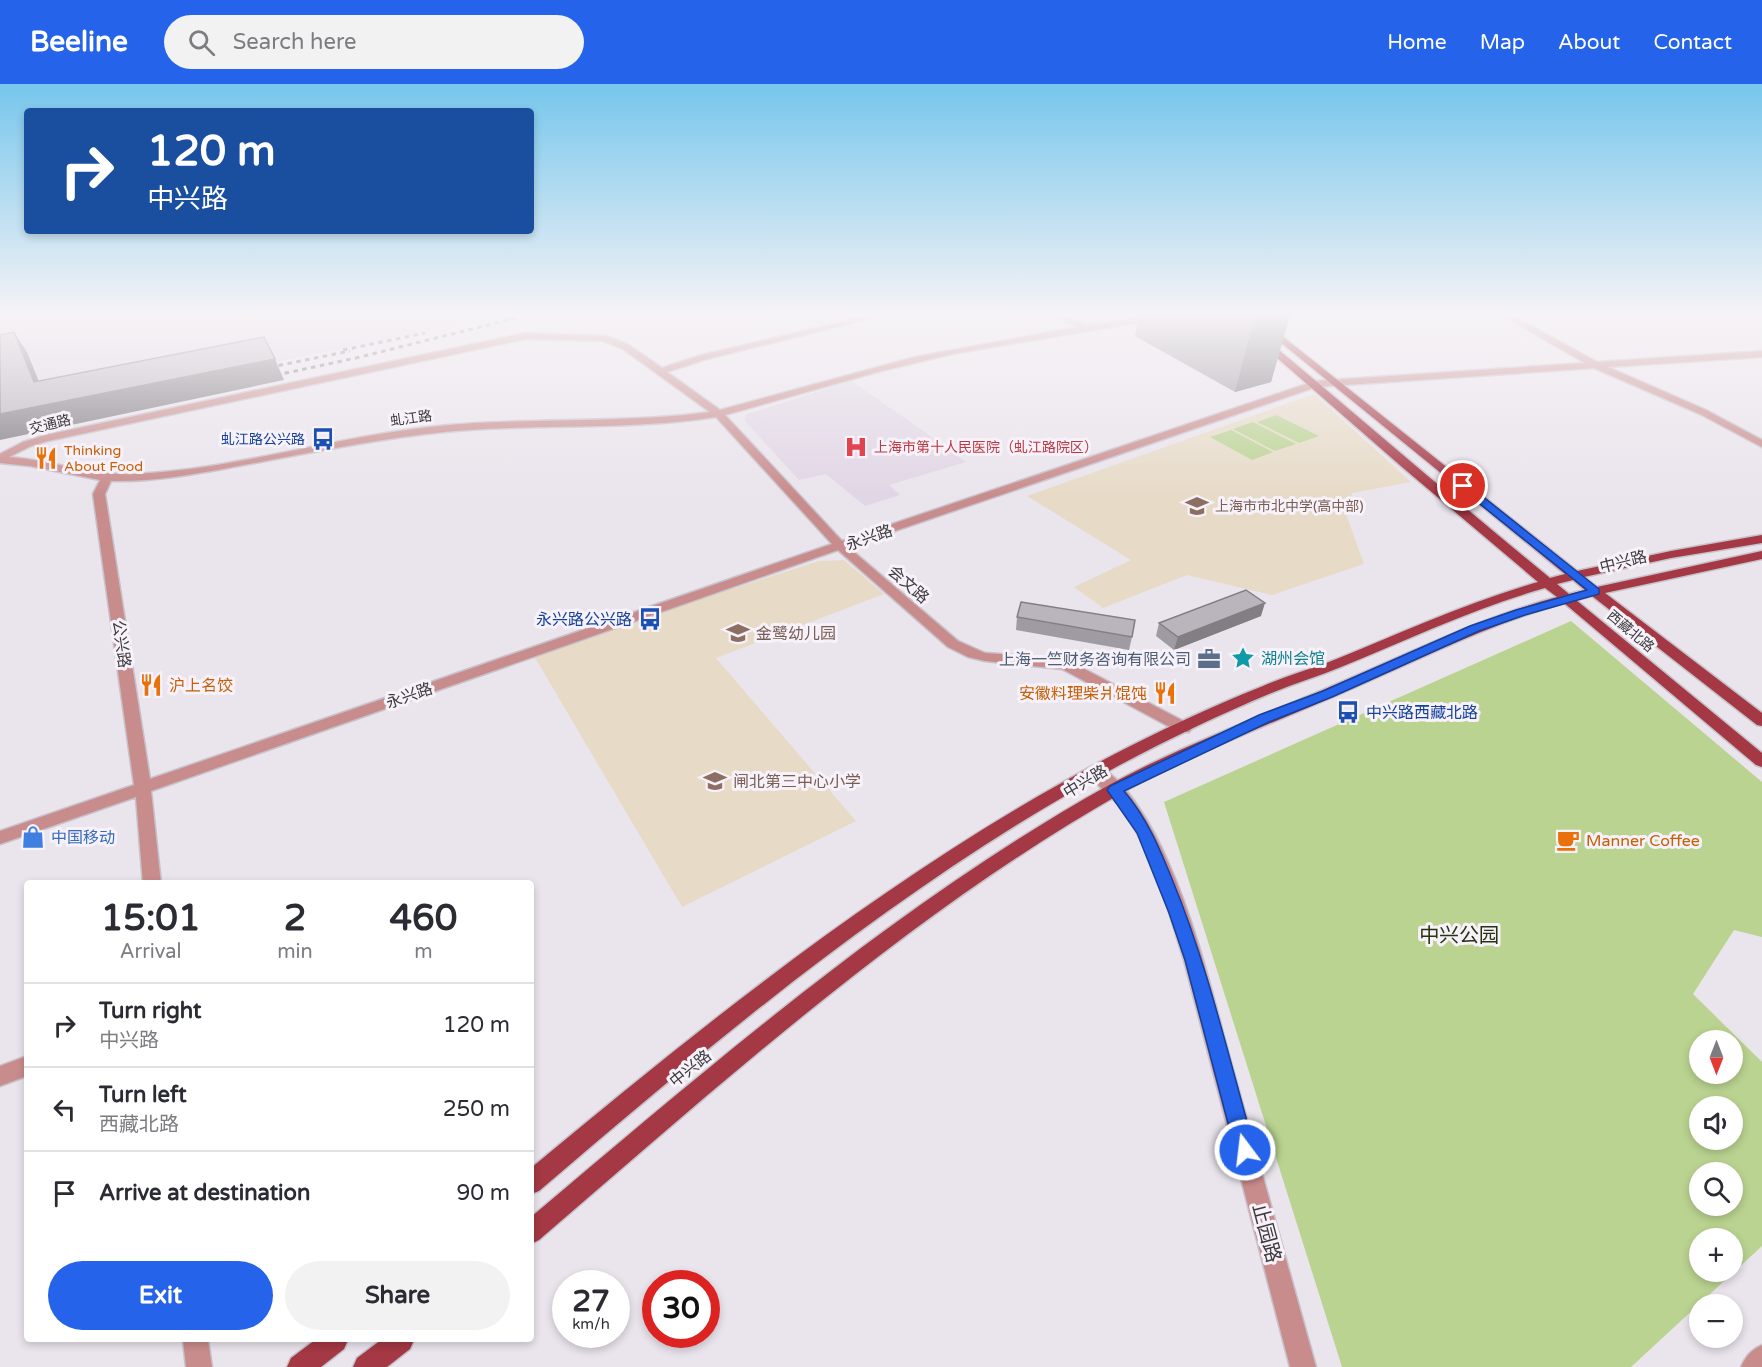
<!DOCTYPE html>
<html lang="en">
<head>
<meta charset="utf-8">
<style>
  :root { --surface:#fff; --page:#f2f2f3; --text:#2b2b33; --muted:#7c7c81; --line:#e1e1e2; --accent:#2563eb }
  body { margin:0; font-family:"Varela Round","Noto Sans SC",sans-serif; background:var(--page); color:var(--text); height:100vh; display:flex; flex-direction:column; font-size:22px; white-space:nowrap }
  * { box-sizing:border-box; margin:0 }
  p { font-size:20px; color:var(--muted) }
  .icon { flex:none; width:33px; height:33px; fill:none; stroke:currentColor; stroke-width:2; stroke-linecap:round; stroke-linejoin:round }
  .map { position:relative; flex:1; overflow:hidden }
  .sheet { position:absolute; left:24px; top:796px; width:510px; height:462px; display:flex; flex-direction:column; background:var(--surface); border-radius:6px; box-shadow:0 3px 9px #0003 }
  .sheet>* { flex:none }
  .banner { position:absolute; left:24px; top:24px; width:510px; height:126px; border-radius:6px; box-shadow:0 3px 9px #0003; background:#1a4fa0; color:#fff; overflow:hidden }
  .needle { width:39px; rotate:180deg }
  .fabs { position:absolute; left:1689px; top:946px; display:grid; gap:12px }
  .fabs a { display:grid; place-items:center; width:54px; height:54px; border-radius:50%; background:var(--surface); box-shadow:0 3px 9px #0003; font-size:30px }
  .speed { position:absolute; left:552px; top:1186px; display:flex; gap:12px; font-size:30px; font-weight:700; text-align:center }
  .speed>* { display:grid; place-content:center; width:78px; height:78px; border-radius:50%; background:var(--surface); box-shadow:0 3px 9px #0003; line-height:1 }
  .speed small { font-size:15px; font-weight:400 }
  .speed .limit { border:9px solid #d22; background:#fff; color:#111 }
  .pin { position:absolute; display:grid; place-items:center; width:51px; height:51px; color:#fff; margin:-26px; border:3px solid #fff; border-radius:50%; box-shadow:0 2px 6px #0007 }
  .me { position:absolute; width:66px; margin:-33px; rotate:345deg; stroke-linejoin:round; filter:drop-shadow(0 0 4px #0008) }
  .turn { display:flex; align-items:center; gap:21px; height:126px; padding:0 24px; font-size:27px }
  .turn .icon { width:78px; height:78px; stroke-width:2.5 }
  .turn b { display:block; font-size:42px; line-height:51px }
  .eta { display:flex; justify-content:space-evenly; align-items:center; height:102px; text-align:center }
  .eta b { font-size:36px; font-weight:800; line-height:42px }
  .primary-button { display:flex; gap:12px; margin-top:auto; padding:12px 24px }
  .primary-button a { flex:1; height:69px; border-radius:36px; background:var(--accent); color:#fff; font-size:24px; font-weight:800; line-height:69px; text-align:center }
  .primary-button a+a { background:var(--page); color:var(--text) }
  ul { padding:0; list-style:none }
  li { display:flex; align-items:center; gap:18px; height:84px; padding:0 24px; border-top:2px solid var(--line) }
  li div { flex:1 }
  li b { display:block; font-size:22px }
  li em { font-style:normal }
  header { display:flex; align-items:center; gap:36px; box-sizing:border-box; height:84px; padding:0 30px; background:var(--accent); color:#fff }
  header strong { font-size:28px }
  nav { display:flex; gap:33px; margin-inline-start:auto; font-size:21px }
  .search { width:420px; height:54px; background:var(--page); display:flex; align-items:center; gap:15px; box-sizing:border-box; padding:0 21px; border-radius:33px; color:var(--muted); font-size:22px }
  .map>svg:first-child { display:block }
  .built { fill:#e1d6e5 }
  .education { fill:#e7dbc7 }
  .green { fill:#bad390; fill-rule:evenodd }
  .lines { fill:none; stroke-linecap:round; stroke-linejoin:round }
  .minor-casing { stroke:#c7c2c9; stroke-width:3 }
  .major-casing { stroke:#c7c2c9; stroke-width:3 }
  .minor { fill:#c98c8d; fill-rule:evenodd }
  .major { fill:#a43844; fill-rule:evenodd }
  .rail { stroke:#79767b; stroke-width:3; stroke-dasharray:4.5 4.5; stroke-linecap:butt }
  .wall { fill:#a09ba2 }
  .shaded-wall { fill:#827e84 }
  .building { fill:#bab4bc; stroke:#827e84; stroke-width:1.5 }
  .route { fill:#2563eb; stroke:#184099; stroke-width:1.5 }
  .labels { text-anchor:middle; stroke-width:6; stroke-linejoin:round; paint-order:stroke }
  .far-street-label { font-size:14px; fill:#3d3b3e; stroke:#f7f1f9 }
  .far-transit-label { font-size:14px; fill:#164399; stroke:#f7f1f9; text-anchor:end }
  .far-health-label { font-size:14px; fill:#be3a42; stroke:#f7f1f9; text-anchor:start }
  .far-food-label { font-size:14px; fill:#c56008; stroke:#f7f1f9; text-anchor:start }
  .far-education-label { font-size:14px; fill:#785e54; stroke:#f7f1f9; text-anchor:start }
  .street-label { font-size:16px; fill:#3d3b3e; stroke:#f7f1f9 }
  .transit-label { font-size:16px; fill:#164399; stroke:#f7f1f9; text-anchor:end }
  .education-label { font-size:16px; fill:#785e54; stroke:#f7f1f9; text-anchor:start }
  .culture-label { font-size:16px; fill:#0d838f; stroke:#f7f1f9; text-anchor:start }
  .service-label { font-size:16px; fill:#4e5e75; stroke:#f7f1f9; text-anchor:end }
  .food-label { font-size:16px; fill:#c56008; stroke:#f7f1f9; text-anchor:start }
  .shop-label { font-size:16px; fill:#366cbe; stroke:#f7f1f9; text-anchor:start }
  .near-park-label { font-size:20px; fill:#283312; stroke:#f7f1f9 }
  .near-street-label { font-size:20px; fill:#3d3b3e; stroke:#f7f1f9 }
</style>
</head>
<body>
<header>
<strong>Beeline</strong>
<div class="search"><svg class="icon" aria-label="search" viewBox="0 0 24 24"><circle cx="10" cy="10" r="6"/><path d="M15 15l6 6"/></svg>Search here</div>
<nav><a>Home</a><a>Map</a><a>About</a><a>Contact</a></nav>
</header>
<div class="map">
<svg width="1762" height="1283" viewBox="0 0 1762 1283">
  <rect width="100%" height="100%" fill="#eae4ec"/>
  <path class="built" d="M0,231H503L66,322L0,329Z
    M852,297L923,347L966,378L889,401L900,411L865,422L826,390L799,396L744,336L747,330Z"/>
  <path class="education" d="M1314,310L1411,398L1352,409L1347,433L1364,480L1272,511L1187,491L1103,524L1074,503L1131,476L1027,412Z
    M844,476L884,510L716,574L856,737L682,823L534,572L672,524L819,477Z"/>
  <path class="green" d="M1276,331L1319,352L1299,359L1257,338Z
    M1253,338L1296,360L1275,367L1233,345Z
    M1231,346L1273,368L1252,376L1210,353Z
    M1571,537L1762,698V853L1734,846L1693,910L1762,978V1162L1631,1283H1342L1164,718ZM1700,957H1732V990H1700ZM1700,1023H1732V1056H1700ZM1700,1089H1732V1122H1700ZM1700,1155H1732V1188H1700Z"/>
  <g class="lines">
    <g class="minor-casing">
      <path id="minor" d="M871,231H885L707,275L667,288L720,326L915,273L1077,243L1052,231H1063L1088,241L1161,231H1183L952,270L881,287L725,331L842,457L1315,297L1585,279L1502,231H1512L1597,278L1762,267V273L1608,283L1706,326L1762,356V363L1700,330L1594,284L1316,303L848,463L958,557L985,569L1041,573L1071,578L1189,640L1192,644L1189,648H1179L1062,585L985,577L968,573L948,563L838,466L151,707L161,800H143L136,713L0,760V747L134,701L93,410L100,396L30,382L0,379V370L23,358L46,351L525,249L607,252L629,261L662,284L701,271ZM525,255L603,257L623,265L710,328C620,340 529,333 439,342C337,352 237,385 135,390C91,392 52,376 9,373L31,362L48,357ZM716,333L832,460L150,695L105,410L111,397C150,398 190,391 228,384C294,372 359,358 426,350C522,338 620,348 716,333Z
        M1096,682C1125,691 1157,752 1168,778C1197,843 1213,913 1232,982C1260,1082 1288,1183 1316,1283H1290L1184,876C1168,826 1155,773 1125,729C1115,714 1097,704 1088,688L1090,684Z
        M27,972V992L0,1002V982Z
        M183,1256H208L212,1283H186Z
        M1762,1261V1283H1741C1746,1272 1751,1266 1762,1261Z"/>
    </g>
    <g class="major-casing">
      <path id="major" d="M1228,231H1237C1342,318 1445,408 1550,494L1565,490L1247,231H1256L1577,487L1671,467L1762,451V459L1671,474L1584,493L1597,503L1762,467V475L1605,509L1762,629V642L1757,641L1592,512L1576,516L1762,669V683L1756,681L1564,519C1489,540 1420,575 1349,606C1272,640 1193,668 1120,710C908,831 724,997 539,1156L531,1160V1133C714,979 899,818 1109,701C1182,661 1261,633 1337,600C1410,569 1480,534 1557,513L1545,504C1475,524 1409,555 1341,583C1319,592 1296,599 1274,608C1223,629 1167,656 1118,682C907,796 720,952 539,1107L531,1110V1084C711,934 899,784 1107,674C1157,648 1210,623 1263,602C1284,593 1307,586 1329,578C1399,550 1466,519 1538,498L1402,383ZM1573,496L1585,506L1569,510L1557,500Z
        M315,1256H348L344,1265L321,1283H287L291,1274Z
        M381,1256H414L410,1265L387,1283H353L357,1274Z"/>
    </g>
    <use href="#minor" class="minor"/>
    <use href="#major" class="major"/>
    <path class="rail" d="M343,266L425,249
      M261,285L350,267
      M267,293L356,274L528,231"/>
  </g>
  <path class="wall" d="M1139,231H1290L1271,298L1235,308L1135,252Z
    M1261,532L1174,566L1156,552L1159,539Z
    M1017,533L1132,553L1129,566L1016,546Z"/>
  <path class="shaded-wall" d="M1255,231H1290L1271,298L1235,308Z
    M14,248L27,268L48,320L34,298Z
    M275,275L284,296L0,356V330Z
    M1265,519L1261,532L1174,566L1178,553Z"/>
  <path class="building" d="M14,248L34,298L264,253L275,275L0,330V251Z
    M1246,506L1265,519L1178,553L1159,539Z
    M1021,518L1135,536L1132,553L1017,533Z"/>
  <linearGradient id="sky" x2="0" y2="1"><stop stop-color="#76c6ec"/><stop offset="0.56" stop-color="#f6f3f6"/><stop offset="1" stop-color="#f6f3f6" stop-opacity="0"/></linearGradient>
  <rect width="1762" height="411" fill="url(#sky)"/>
  <path class="route" d="M1460,400H1467L1599,505V510L1525,531L1479,547L1332,613L1269,638L1124,707C1147,734 1159,763 1172,795C1208,882 1229,975 1255,1066L1252,1073L1245,1076L1238,1073L1235,1066L1185,876L1169,829L1137,749L1107,706L1110,702L1259,631L1323,607L1470,542L1516,526L1587,506L1460,404Z"/>
  <defs>
    <g id="bus-bare" transform="scale(1.8)"><path d="M-5-6H5V4H4V6H2V4H-2V6H-4V4H-5ZM-3.5-4V0h7V-4ZM-3.5 1.2v1.5H-2V1.2ZM2 1.2v1.5H3.5V1.2Z" fill="#1a4fb4" stroke="#f7f1f9" stroke-width="2.5" paint-order="stroke"/></g>
    <g id="hospital-bare" transform="scale(1.8)"><path d="M-5-5h3v3.5h4V-5h3V5h-3V1.5h-4V5h-3Z" fill="#e0444e" stroke="#f7f1f9" stroke-width="2.5" paint-order="stroke"/></g>
    <g id="restaurant-bare" transform="scale(1.8)"><path d="M-5-6h1v4h1v-4h1v4h1v-4h1v5L-1.5 .5V6h-2V.5L-5-1ZM5-6V6H3V1.5H1.5Q1.5-4 5-6Z" fill="#e8710a" stroke="#f7f1f9" stroke-width="2.5" paint-order="stroke"/></g>
    <g id="school-bare" transform="scale(1.8)"><path d="M0-5L7-2L0 1L-7-2ZM-4 1L0 2.5L4 1V4Q0 6-4 4Z" fill="#8d6e63" stroke="#f7f1f9" stroke-width="2.5" paint-order="stroke"/></g>
    <g id="sight-bare" transform="scale(1.8)"><path d="M0-6L1.8-2.2L6-1.7L2.9 1.2L3.7 5.4L0 3.3L-3.7 5.4L-2.9 1.2L-6-1.7L-1.8-2.2Z" fill="#0f9aa8" stroke="#f7f1f9" stroke-width="2.5" paint-order="stroke"/></g>
    <g id="office-bare" transform="scale(1.8)"><path d="M-6-3h4V-5.5h4V-3h4V5H-6ZM-1-4.5V-3h2v-1.5ZM-6 0V1H6V0Z" fill="#5c6f8a" stroke="#f7f1f9" stroke-width="2.5" paint-order="stroke"/></g>
    <g id="shop-bare" transform="scale(1.8)"><path d="M-5-2.5h2.3a2.7 3.5 0 0 1 5.4 0H5L5.5 6h-11ZM-1.5-2.5h3a1.5 2.3 0 0 0-3 0Z" fill="#3f7fe0" stroke="#f7f1f9" stroke-width="2.5" paint-order="stroke"/></g>
    <g id="cafe-bare" transform="scale(1.8)"><path d="M-5.5-4.5H6V0H3Q3 3.5 0 3.5H-2.5Q-5.5 3.5-5.5 0ZM3-3.2v2h1.7v-2ZM-6 4.5H4V6H-6Z" fill="#e8710a" stroke="#f7f1f9" stroke-width="2.5" paint-order="stroke"/></g>
  </defs>
  <g fill-rule="evenodd">
    <use href="#bus-bare" x="323" y="355"/>
    <use href="#hospital-bare" x="856" y="363"/>
    <use href="#restaurant-bare" x="46" y="374"/>
    <use href="#school-bare" x="1197" y="422"/>
    <use href="#bus-bare" x="650" y="535"/>
    <use href="#school-bare" x="738" y="549"/>
    <use href="#sight-bare" x="1243" y="574"/>
    <use href="#office-bare" x="1209" y="575"/>
    <use href="#restaurant-bare" x="151" y="601"/>
    <use href="#restaurant-bare" x="1165" y="609"/>
    <use href="#bus-bare" x="1348" y="628"/>
    <use href="#school-bare" x="715" y="697"/>
    <use href="#shop-bare" x="33" y="753"/>
    <use href="#cafe-bare" x="1568" y="756"/>
  </g>
  <g class="labels">
    <g class="far-street-label">
      <text transform="translate(411 334) rotate(-8)" y="5">虬江路</text>
      <text transform="translate(50 340) rotate(-14)" y="5">交通路</text>
      <text transform="translate(1631 547) rotate(40)" y="5">西藏北路</text>
    </g>
    <g class="far-transit-label">
      <text x="305" y="360">虬江路公兴路</text>
    </g>
    <g class="far-health-label">
      <text x="874" y="368">上海市第十人民医院（虬江路院区）</text>
    </g>
    <g class="far-food-label">
      <text x="64" y="371">Thinking<tspan x="64" dy="16">About Food</tspan></text>
    </g>
    <g class="far-education-label">
      <text x="1215" y="427">上海市市北中学(高中部)</text>
    </g>
    <g class="street-label">
      <text transform="translate(869 453) rotate(-19)" y="6">永兴路</text>
      <text transform="translate(1623 477) rotate(-14)" y="6">中兴路</text>
      <text transform="translate(909 500) rotate(41)" y="6">会文路</text>
      <text transform="translate(122 560) rotate(82)" y="6">公兴路</text>
      <text transform="translate(409 611) rotate(-19)" y="6">永兴路</text>
      <text transform="translate(1085 697) rotate(-31)" y="6">中兴路</text>
      <text transform="translate(690 984) rotate(-39)" y="6">中兴路</text>
    </g>
    <g class="transit-label">
      <text x="632" y="541">永兴路公兴路</text>
      <text x="1366" y="634" text-anchor="start">中兴路西藏北路</text>
    </g>
    <g class="education-label">
      <text x="756" y="555">金鹭幼儿园</text>
      <text x="733" y="703">闸北第三中心小学</text>
    </g>
    <g class="culture-label">
      <text x="1261" y="580">湖州会馆</text>
    </g>
    <g class="service-label">
      <text x="1191" y="581">上海一竺财务咨询有限公司</text>
    </g>
    <g class="food-label">
      <text x="169" y="607">沪上名饺</text>
      <text x="1147" y="615" text-anchor="end">安徽料理柴爿馄饨</text>
      <text x="1586" y="762">Manner Coffee</text>
    </g>
    <g class="shop-label">
      <text x="51" y="759">中国移动</text>
    </g>
    <g class="near-park-label">
      <text x="1459" y="858">中兴公园</text>
    </g>
    <g class="near-street-label">
      <text transform="translate(1267 1149) rotate(75)" y="7">止园路</text>
    </g>
  </g>
</svg>
<div class="fabs">
<a><svg class="needle" viewBox="-14 -14 28 28"><path d="M0-13l5 13h-10z" fill="#e53935"/><path d="M0 13l5-13h-10z" fill="#7c7c81"/></svg></a>
<a><svg class="icon" aria-label="sound" viewBox="0 0 24 24"><path d="M4 9h4l5-4v14l-5-4H4zM17 9q2 3 0 6"/></svg></a>
<a><svg class="icon" aria-label="search" viewBox="0 0 24 24"><circle cx="10" cy="10" r="6"/><path d="M15 15l6 6"/></svg></a>
<a>+</a>
<a>−</a>
</div>
<div class="speed"><div>27<small>km/h</small></div><div class="limit">30</div></div>
<div class="pin" style="left:1463px;top:402px;background:#d93025"><svg class="icon" aria-label="arrive" viewBox="0 0 24 24"><path d="M6 21V4h12l-3 4 3 4H6"/></svg></div>
<svg class="me" style="left:1245px;top:1066px" viewBox="-20 -20 40 40"><circle r="17" fill="#2563eb" stroke="#fff" stroke-width="3"/><path d="M0-11L8 9 0 5-8 9z" fill="#fff"/></svg>
<div class="banner">
<div class="turn"><svg class="icon" aria-label="right" viewBox="0 0 24 24"><path d="M7 20v-9h11M14 6l5 5-5 5"/></svg><div><b>120 m</b>中兴路</div></div>
</div>
<section class="sheet">
<div class="eta">
<div><b>15:01</b><p>Arrival</p></div>
<div><b>2</b><p>min</p></div>
<div><b>460</b><p>m</p></div>
</div>
<ul>
<li><svg class="icon" aria-label="right" viewBox="0 0 24 24"><path d="M7 20v-9h11M14 6l5 5-5 5"/></svg><div><b>Turn right</b><p>中兴路</p></div><em>120 m</em></li>
<li><svg class="icon" aria-label="left" viewBox="0 0 24 24"><path d="M17 20v-9H6M10 6l-5 5 5 5"/></svg><div><b>Turn left</b><p>西藏北路</p></div><em>250 m</em></li>
<li><svg class="icon" aria-label="arrive" viewBox="0 0 24 24"><path d="M6 21V4h12l-3 4 3 4H6"/></svg><div><b>Arrive at destination</b></div><em>90 m</em></li>
</ul>
<div class="primary-button"><a>Exit</a><a>Share</a></div>
</section>
</div>
</body>
</html>
